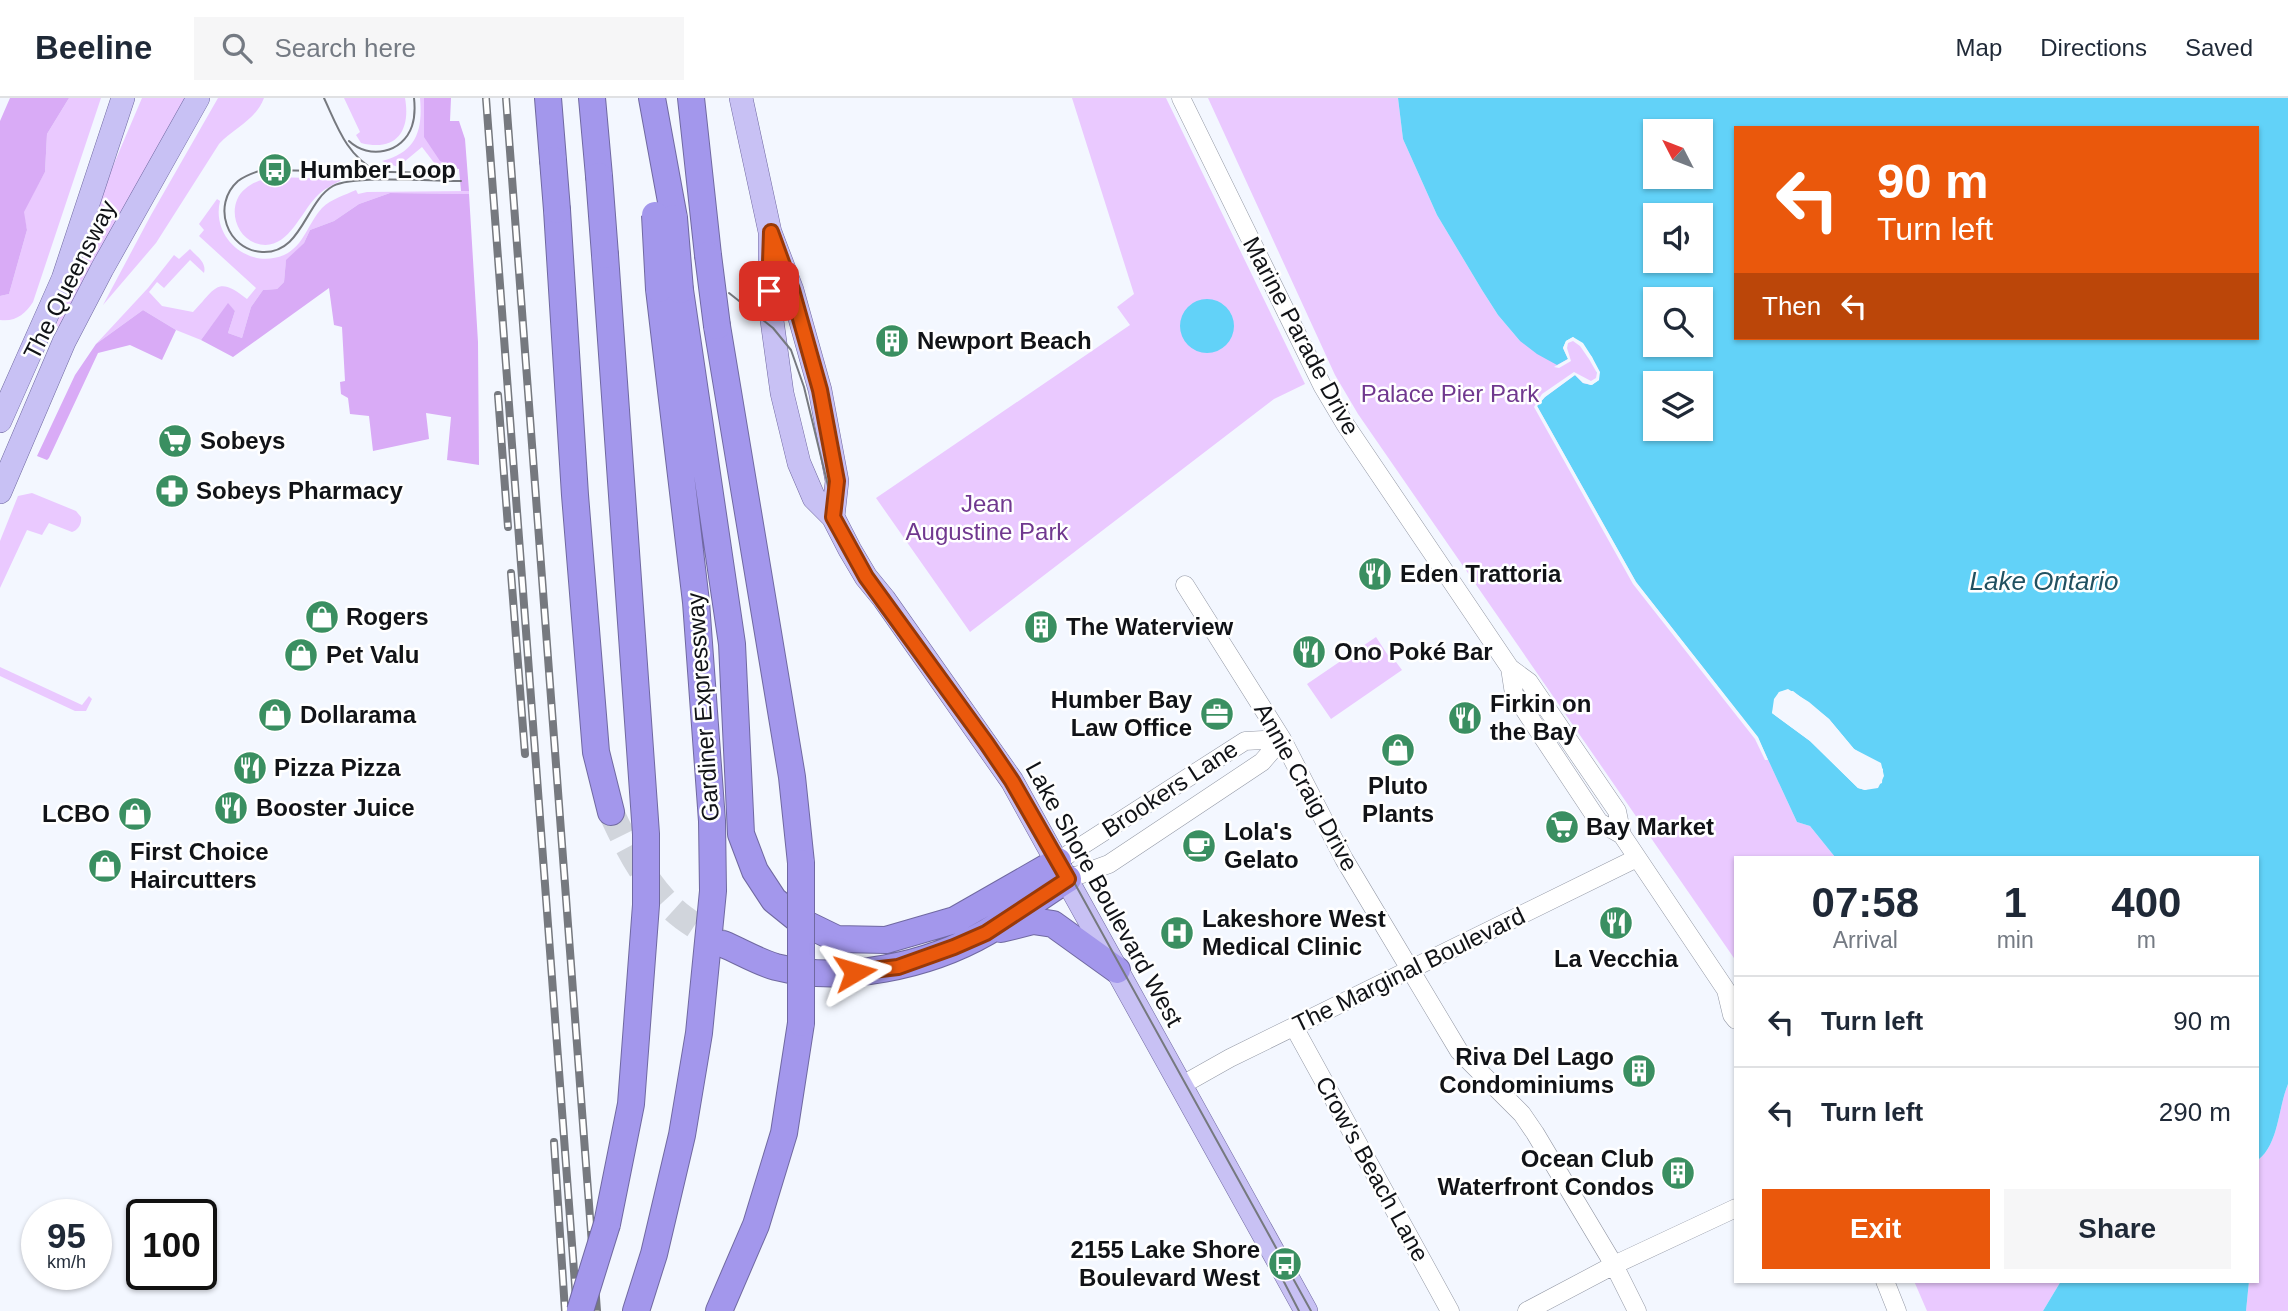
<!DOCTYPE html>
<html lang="en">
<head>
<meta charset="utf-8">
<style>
  :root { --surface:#fff; --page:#f6f6f7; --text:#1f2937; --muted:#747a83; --line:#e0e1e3; --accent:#ea580c }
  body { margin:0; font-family:Helvetica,sans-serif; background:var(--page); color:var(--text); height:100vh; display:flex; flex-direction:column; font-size:26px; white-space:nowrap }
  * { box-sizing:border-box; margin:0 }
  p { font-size:23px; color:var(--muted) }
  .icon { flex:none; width:38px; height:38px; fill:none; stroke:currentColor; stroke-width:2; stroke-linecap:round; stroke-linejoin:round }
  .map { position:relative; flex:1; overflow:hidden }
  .side { position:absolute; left:1734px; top:758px; width:525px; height:427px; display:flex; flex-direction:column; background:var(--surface); border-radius:0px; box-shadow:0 2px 5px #0004 }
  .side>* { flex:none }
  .guide { position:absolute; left:1734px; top:28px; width:525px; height:214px; border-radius:0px; box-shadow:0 2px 5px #0004; background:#ea580c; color:#fff; overflow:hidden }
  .needle { width:46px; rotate:312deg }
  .tools { position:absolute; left:1643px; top:21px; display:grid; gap:14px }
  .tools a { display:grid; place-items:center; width:70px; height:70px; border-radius:0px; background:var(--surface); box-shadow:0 2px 5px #0004; font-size:35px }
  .speed { position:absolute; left:21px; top:1101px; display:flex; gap:14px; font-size:35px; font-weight:700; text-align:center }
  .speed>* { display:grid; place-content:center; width:91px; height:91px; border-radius:50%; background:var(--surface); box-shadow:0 2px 5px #0004; line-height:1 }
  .speed small { font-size:18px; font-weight:400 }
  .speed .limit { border:4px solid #111; border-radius:10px; background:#fff; color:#111 }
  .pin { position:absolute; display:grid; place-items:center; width:60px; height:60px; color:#fff; margin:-30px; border-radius:14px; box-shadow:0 4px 10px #0006 }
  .me { position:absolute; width:77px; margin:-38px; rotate:83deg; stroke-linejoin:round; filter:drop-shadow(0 0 5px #0008) }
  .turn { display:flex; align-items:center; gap:24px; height:147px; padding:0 28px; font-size:32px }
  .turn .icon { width:91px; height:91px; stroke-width:2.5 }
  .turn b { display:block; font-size:49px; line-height:60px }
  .then { display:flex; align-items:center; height:66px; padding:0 28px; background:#0003; gap:14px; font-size:26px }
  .eta { display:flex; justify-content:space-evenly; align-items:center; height:119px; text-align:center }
  .eta b { font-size:42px; font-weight:700; line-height:49px }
  .button { display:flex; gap:14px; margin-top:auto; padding:14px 28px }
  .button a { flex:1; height:80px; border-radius:0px; background:var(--accent); color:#fff; font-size:28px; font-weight:700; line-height:80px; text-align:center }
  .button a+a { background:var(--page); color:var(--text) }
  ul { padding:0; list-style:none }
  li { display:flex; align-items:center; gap:21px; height:91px; padding:0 28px; border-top:2px solid var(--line) }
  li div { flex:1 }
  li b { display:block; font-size:26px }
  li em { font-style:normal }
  header { display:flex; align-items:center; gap:42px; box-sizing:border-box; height:98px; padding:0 35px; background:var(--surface); border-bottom:2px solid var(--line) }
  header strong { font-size:33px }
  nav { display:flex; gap:38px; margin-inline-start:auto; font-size:24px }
  .search { width:490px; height:63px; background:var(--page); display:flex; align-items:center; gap:18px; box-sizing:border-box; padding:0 24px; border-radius:0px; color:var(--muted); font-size:26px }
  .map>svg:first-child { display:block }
  .green { fill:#eac9ff }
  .forest { fill:#d9abf6 }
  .water { fill:#62d2f8; fill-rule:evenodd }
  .pier { fill:#f3f7ff; fill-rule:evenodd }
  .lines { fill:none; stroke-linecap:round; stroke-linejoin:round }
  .highway-tunnel { stroke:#d1d5dc; stroke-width:26; stroke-dasharray:26 13; stroke-linecap:butt }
  .minor-casing { stroke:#9398a5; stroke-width:19 }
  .major-casing { stroke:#7069a1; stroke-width:24 }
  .highway-casing { stroke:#7069a1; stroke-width:28 }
  .minor { stroke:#fff; stroke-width:18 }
  .major { stroke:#c8c1f4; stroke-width:23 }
  .highway { stroke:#a397ec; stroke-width:26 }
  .tram { stroke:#76797f; stroke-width:2 }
  .rail-casing { stroke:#76797f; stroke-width:8 }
  .rail { stroke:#fff; stroke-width:5; stroke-dasharray:16; stroke-linecap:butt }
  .highway-bridge-casing { stroke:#7069a1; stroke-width:28; stroke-linecap:butt }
  .highway-bridge { stroke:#a397ec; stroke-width:26 }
  .route-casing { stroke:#983908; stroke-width:18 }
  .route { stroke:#ea580c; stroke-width:12 }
  .labels { text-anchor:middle; stroke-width:5; stroke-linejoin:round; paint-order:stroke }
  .poi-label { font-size:24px; font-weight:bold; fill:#111317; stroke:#fff; text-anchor:start }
  .street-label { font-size:24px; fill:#111317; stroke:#fff }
  .park-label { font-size:24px; fill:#70388f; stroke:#fff }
  .water-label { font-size:26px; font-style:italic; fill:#215161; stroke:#fff }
</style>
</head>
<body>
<header>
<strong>Beeline</strong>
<div class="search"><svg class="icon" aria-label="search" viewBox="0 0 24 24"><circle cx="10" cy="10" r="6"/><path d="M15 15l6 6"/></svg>Search here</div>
<nav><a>Map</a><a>Directions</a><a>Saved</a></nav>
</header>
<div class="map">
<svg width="2288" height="1213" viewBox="0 0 2288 1213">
  <rect width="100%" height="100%" fill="#f3f7ff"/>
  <path class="green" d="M69,0H101L33,204C25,216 16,224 0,222V198L9,196L27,132L23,114L45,74L47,36Z
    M142,0H187L59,229L56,228L107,82Z
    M218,0H264C256,22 234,30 219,46L156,145L103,207L151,117Z
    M344,0H405C411,33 396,54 361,45L356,37L360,34Z
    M420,0H424L425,9L459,71L445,72L438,66H435L422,49L398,69L382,63C416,54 423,33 420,0Z
    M1072,0H1166L1305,286L1274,301L970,534L876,400L1130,227L1117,209L1134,196Z
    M1208,0H1398L1403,41L1437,117L1482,192L1498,217L1520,243L1563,250L1573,239L1592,259L1599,282L1537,308L1636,484L1758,640L1797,724L1810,728L1835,759L1736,760V863L1358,316L1335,277Z
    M275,79L343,81C335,86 323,91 316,99C299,117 286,156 255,145C234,137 227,106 245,91C254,83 264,81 275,79Z
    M356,92L358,96L367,94L469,93V96L390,95L359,106L334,123L310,132L304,145L286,163L284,184L277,191L263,192L251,209L242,240L228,235L235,213L228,206L201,242L176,232L143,212L96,246L148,190L174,157L179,161L190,151C196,158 207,164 204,175L190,162L164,190L157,184L149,194L162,208L193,214C216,190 217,177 247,201L256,190L199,138L204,132L199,126L217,101L220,103C211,140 249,172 284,157C304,148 308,125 322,110C331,101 345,97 356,92Z
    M32,395L76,413L81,419C82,426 78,432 72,434L49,425L42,437L27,432L0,490V443L18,398Z
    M1376,539L1393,565L1396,564L1402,572L1331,621L1307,586Z
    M0,569L82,607L89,598L92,601L86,613H75L0,578Z
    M2288,986V1213H2246L2249,1183H2258V1062C2279,1046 2278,1010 2288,986Z
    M1914,1183H2061L2043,1213H1927Z"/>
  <path class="forest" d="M10,0H69L47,36L45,74L24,114L27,132L9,196L0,198V23Z
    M424,0H451L450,23H459L465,41L469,93H461L459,71L440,63L424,39Z
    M390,95L469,96L478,244L479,367L447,362L451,319L426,315L429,341L373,353L369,318L350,316L348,300L341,296L340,284L345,283L342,229L334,227L329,190L233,259L201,242L228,205L235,213L228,235L242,240L251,209L263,192L277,191L284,184L286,162L304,145L310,132L334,123L359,106Z
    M143,212L176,232L162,262L130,247L98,255L49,360L47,362L37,358L75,277L96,246Z"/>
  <path class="water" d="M1398,0H2288V986C2278,1010 2279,1046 2258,1062V760L1835,759L1810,728L1797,724L1758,640L1636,484L1537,308L1545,299L1575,277L1583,285L1591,287L1599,282L1592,259L1573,239L1566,243L1563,250L1568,261L1557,267L1537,256L1520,243L1498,217L1482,192L1437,117L1403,41ZM1736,30H2258V240H1736ZM1656,33H1701V79H1656ZM1656,117H1701V163H1656ZM1656,201H1701V247H1656ZM1656,285H1701V331H1656ZM1793,593L1829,621L1854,651L1883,671L1882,685L1865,692L1858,690L1810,643L1772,615L1779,594Z
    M1180 228a27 27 0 1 1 54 0a27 27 0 1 1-54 0Z
    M2061,1183H2249L2246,1213H2043Z"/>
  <path class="pier" d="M1573,239L1583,245L1592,259L1600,274L1599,282L1592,287L1583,285L1575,277L1545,299L1537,308L1636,484L1758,639L1768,662H1765L1755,641L1633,486L1534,309L1542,296L1574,274L1591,283L1596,280L1597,275L1589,261L1580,248L1573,243L1568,245L1567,250L1571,263L1559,270L1554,269L1568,261L1563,250L1566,243Z
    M1788,591L1809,604L1829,621L1854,651L1881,665L1884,678L1878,690L1865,692L1858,690L1810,643L1772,615L1774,601L1779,594ZM1788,595L1807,607L1827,623L1852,654L1878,668L1881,678L1876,687L1865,688L1860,686L1813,641L1794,625L1775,613L1777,603L1782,597Z"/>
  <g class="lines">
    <path class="highway-tunnel" d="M611,714C627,749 644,783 673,811C687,824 706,834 723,846"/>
    <g class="minor-casing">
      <path id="minor" d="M1181,0L1323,289L1345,326L1510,570L1529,584L1617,713L1622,737L1726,892L1732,917L1736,922
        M1185,487L1282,641L1344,761L1459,953L1522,1016L1535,1035L1614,1167L1637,1213
        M1510,570L1514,596L1599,724L1622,737
        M1058,763L1245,643L1282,641
        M1068,781L1109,766L1262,664L1282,641
        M1294,929L1450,1213
        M1182,987L1230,960L1637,760
        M1885,1183L1897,1213
        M1527,1213L1614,1167L1736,1110"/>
    </g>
    <g class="major-casing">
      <path id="major" d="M741,0L770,134L792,192L820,292L837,383L833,419
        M770,134V208L782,295L799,365L814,400L833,419L850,452L866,479L884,501L1012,683L1306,1213
        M0,323L63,181L123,0
        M0,394L64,244L102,171L198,0"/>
    </g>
    <g class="highway-casing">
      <path id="highway" d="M548,0L553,62
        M592,0L599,78
        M652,0L674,120
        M691,0L708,157
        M557,112L575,397L596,654L611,714
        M605,157L646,736V807L631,1006L607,1126
        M680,192L732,546L741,736L755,773L774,802L800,823L837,841L886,842L955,822L1058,763
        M717,228L792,679L801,765
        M1001,831L1033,823L1053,826L1117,872
        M723,846C740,853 758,864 776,869C843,886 928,868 987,834C1015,818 1040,798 1068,781
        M636,1213L654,1156L682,1037L699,935L713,793L712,723L696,504L659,191
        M719,1213L756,1127L784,1035L801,925"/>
    </g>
    <use href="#minor" class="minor"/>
    <use href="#major" class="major"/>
    <use href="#highway" class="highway"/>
    <path class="tram" d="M324,0C338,30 346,56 376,73
      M349,43C369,62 403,55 412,28C415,19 415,9 414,0
      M453,75L262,72C253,75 246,77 238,83C211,107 227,152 262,154C302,156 305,104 333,88C353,77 434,83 461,83
      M729,195L773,230L791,252L804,289L829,392L847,435L877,483L1017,681L1311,1213
      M1283,1182L1299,1213"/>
    <g class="rail-casing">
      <path id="rail" d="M486,0L577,1213
        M506,0L597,1213
        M498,297L508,429
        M511,475L525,656
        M554,1044L565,1213"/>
    </g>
    <use href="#rail" class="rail"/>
    <g class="highway-bridge-casing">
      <path id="highway-bridge" d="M553,62L557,112
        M599,78L605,157
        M655,117L659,191
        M674,120L680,192
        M708,157L717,228
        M801,925V765
        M580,1213L607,1126"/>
    </g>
    <use href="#highway-bridge" class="highway-bridge"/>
  </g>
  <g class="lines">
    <g class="route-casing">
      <path id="route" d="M769,193L771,134L792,192L820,292L837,383L833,419L866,479L987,646L1012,683L1068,781L986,835L954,849L898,869L855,874"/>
    </g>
    <use href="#route" class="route"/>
  </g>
  <defs>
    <g id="bus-disc" transform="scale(1.75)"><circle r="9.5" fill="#3a8f61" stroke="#fff"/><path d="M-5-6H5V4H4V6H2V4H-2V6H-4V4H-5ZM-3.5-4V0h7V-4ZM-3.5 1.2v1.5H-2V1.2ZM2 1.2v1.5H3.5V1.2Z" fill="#fff"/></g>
    <g id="building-disc" transform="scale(1.75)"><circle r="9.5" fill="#3a8f61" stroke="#fff"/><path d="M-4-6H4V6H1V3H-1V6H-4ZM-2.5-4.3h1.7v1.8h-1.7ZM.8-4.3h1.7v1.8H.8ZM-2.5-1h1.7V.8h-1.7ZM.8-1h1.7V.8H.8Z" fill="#fff"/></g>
    <g id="supermarket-disc" transform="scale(1.75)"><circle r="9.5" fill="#3a8f61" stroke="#fff"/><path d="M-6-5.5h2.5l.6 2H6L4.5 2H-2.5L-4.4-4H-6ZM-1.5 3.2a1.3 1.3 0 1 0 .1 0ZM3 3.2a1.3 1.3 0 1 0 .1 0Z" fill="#fff"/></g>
    <g id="pharmacy-disc" transform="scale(1.75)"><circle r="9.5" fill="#3a8f61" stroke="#fff"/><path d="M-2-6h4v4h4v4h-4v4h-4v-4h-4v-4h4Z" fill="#fff"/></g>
    <g id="restaurant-disc" transform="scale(1.75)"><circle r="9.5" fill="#3a8f61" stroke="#fff"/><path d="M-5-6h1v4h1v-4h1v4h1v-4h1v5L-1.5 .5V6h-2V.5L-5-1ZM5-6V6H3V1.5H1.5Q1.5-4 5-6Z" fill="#fff"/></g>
    <g id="shop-disc" transform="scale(1.75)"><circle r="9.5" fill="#3a8f61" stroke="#fff"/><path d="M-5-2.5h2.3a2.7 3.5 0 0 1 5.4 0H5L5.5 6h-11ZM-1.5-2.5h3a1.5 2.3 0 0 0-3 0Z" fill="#fff"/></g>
    <g id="office-disc" transform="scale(1.75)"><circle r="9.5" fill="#3a8f61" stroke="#fff"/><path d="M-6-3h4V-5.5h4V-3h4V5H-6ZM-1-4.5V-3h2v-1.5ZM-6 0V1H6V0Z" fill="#fff"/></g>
    <g id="cafe-disc" transform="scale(1.75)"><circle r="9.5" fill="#3a8f61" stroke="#fff"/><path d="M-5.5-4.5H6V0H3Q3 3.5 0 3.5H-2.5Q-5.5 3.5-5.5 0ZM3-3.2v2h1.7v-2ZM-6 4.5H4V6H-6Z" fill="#fff"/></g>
    <g id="hospital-disc" transform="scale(1.75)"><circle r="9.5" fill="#3a8f61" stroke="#fff"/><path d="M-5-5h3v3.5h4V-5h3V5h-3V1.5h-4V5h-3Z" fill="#fff"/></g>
  </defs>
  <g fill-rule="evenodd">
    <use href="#bus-disc" x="275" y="72"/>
    <use href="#building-disc" x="892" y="243"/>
    <use href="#supermarket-disc" x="175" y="343"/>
    <use href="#pharmacy-disc" x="172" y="393"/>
    <use href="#restaurant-disc" x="1375" y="476"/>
    <use href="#shop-disc" x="322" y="519"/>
    <use href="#building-disc" x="1041" y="529"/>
    <use href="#restaurant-disc" x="1309" y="554"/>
    <use href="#shop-disc" x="301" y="557"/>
    <use href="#office-disc" x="1217" y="616"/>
    <use href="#shop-disc" x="275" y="617"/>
    <use href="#restaurant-disc" x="1465" y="620"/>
    <use href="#shop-disc" x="1398" y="652"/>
    <use href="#restaurant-disc" x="250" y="670"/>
    <use href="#restaurant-disc" x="231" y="710"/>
    <use href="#shop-disc" x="135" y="716"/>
    <use href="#supermarket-disc" x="1562" y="729"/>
    <use href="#cafe-disc" x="1199" y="748"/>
    <use href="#shop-disc" x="105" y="768"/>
    <use href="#restaurant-disc" x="1616" y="825"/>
    <use href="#hospital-disc" x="1177" y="835"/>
    <use href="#building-disc" x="1639" y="973"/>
    <use href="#building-disc" x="1678" y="1075"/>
    <use href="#bus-disc" x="1285" y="1166"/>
  </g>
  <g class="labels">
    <g class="poi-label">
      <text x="300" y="80">Humber Loop</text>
      <text x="917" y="251">Newport Beach</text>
      <text x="200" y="351">Sobeys</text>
      <text x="196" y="401">Sobeys Pharmacy</text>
      <text x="1400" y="484">Eden Trattoria</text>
      <text x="346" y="527">Rogers</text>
      <text x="1066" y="537">The Waterview</text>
      <text x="1334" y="562">Ono Poké Bar</text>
      <text x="326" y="565">Pet Valu</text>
      <text x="1192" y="610" text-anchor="end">Humber Bay<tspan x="1192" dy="28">Law Office</tspan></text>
      <text x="1490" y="614">Firkin on<tspan x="1490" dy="28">the Bay</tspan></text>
      <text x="300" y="625">Dollarama</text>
      <text x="274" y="678">Pizza Pizza</text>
      <text x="1398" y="696" text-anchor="middle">Pluto<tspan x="1398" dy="28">Plants</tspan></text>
      <text x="256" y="718">Booster Juice</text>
      <text x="110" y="724" text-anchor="end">LCBO</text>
      <text x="1586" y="737">Bay Market</text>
      <text x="1224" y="742">Lola's<tspan x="1224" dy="28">Gelato</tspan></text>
      <text x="130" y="762">First Choice<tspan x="130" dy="28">Haircutters</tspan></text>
      <text x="1202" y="829">Lakeshore West<tspan x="1202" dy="28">Medical Clinic</tspan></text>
      <text x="1616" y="869" text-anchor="middle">La Vecchia</text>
      <text x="1614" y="967" text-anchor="end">Riva Del Lago<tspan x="1614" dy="28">Condominiums</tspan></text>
      <text x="1654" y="1069" text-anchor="end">Ocean Club<tspan x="1654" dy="28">Waterfront Condos</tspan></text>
      <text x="1260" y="1160" text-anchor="end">2155 Lake Shore<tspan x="1260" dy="28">Boulevard West</tspan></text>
    </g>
    <g class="street-label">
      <text transform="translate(70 182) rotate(-63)" y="8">The Queensway</text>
      <text transform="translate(1301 238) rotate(62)" y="8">Marine Parade Drive</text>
      <text transform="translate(703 609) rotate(-94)" y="8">Gardiner Expressway</text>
      <text transform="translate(1306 689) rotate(61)" y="8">Annie Craig Drive</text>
      <text transform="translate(1170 691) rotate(-33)" y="8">Brookers Lane</text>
      <text transform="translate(1104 796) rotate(61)" y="8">Lake Shore Boulevard West</text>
      <text transform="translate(1409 872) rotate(-26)" y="8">The Marginal Boulevard</text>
      <text transform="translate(1372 1071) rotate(61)" y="8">Crow's Beach Lane</text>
    </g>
    <g class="park-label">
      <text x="1450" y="304">Palace Pier Park</text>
      <text x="987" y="414">Jean<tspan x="987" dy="28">Augustine Park</tspan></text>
    </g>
    <g class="water-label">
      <text x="2044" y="492">Lake Ontario</text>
    </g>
  </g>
</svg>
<div class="tools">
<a><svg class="needle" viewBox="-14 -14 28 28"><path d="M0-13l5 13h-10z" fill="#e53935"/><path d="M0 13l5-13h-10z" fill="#747a83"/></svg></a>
<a><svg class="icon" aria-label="sound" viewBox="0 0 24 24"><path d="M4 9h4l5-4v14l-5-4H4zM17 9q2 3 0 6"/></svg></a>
<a><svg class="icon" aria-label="search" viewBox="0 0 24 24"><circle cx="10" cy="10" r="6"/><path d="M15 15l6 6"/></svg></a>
<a><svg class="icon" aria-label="layers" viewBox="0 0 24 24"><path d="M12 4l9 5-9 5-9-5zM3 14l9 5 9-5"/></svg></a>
</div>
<div class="speed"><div>95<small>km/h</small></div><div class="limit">100</div></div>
<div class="pin" style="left:769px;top:193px;background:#d93025"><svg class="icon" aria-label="arrive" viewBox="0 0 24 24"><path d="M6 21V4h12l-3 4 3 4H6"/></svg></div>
<svg class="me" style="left:855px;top:874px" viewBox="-20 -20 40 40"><path d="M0-17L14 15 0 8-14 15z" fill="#ea580c" stroke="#fff" stroke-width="4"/></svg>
<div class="guide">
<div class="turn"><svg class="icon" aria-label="left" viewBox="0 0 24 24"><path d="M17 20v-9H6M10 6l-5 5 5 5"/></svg><div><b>90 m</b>Turn left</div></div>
<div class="then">Then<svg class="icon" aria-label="left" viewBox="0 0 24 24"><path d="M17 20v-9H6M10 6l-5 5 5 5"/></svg></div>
</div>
<section class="side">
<div class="eta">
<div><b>07:58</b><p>Arrival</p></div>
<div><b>1</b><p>min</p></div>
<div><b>400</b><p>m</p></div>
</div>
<ul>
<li><svg class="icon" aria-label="left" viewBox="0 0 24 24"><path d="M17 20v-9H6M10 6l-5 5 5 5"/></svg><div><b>Turn left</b></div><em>90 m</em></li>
<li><svg class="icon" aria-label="left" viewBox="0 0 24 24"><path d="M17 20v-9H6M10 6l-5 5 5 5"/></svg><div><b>Turn left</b></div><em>290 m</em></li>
</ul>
<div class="button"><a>Exit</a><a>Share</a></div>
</section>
</div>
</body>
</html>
